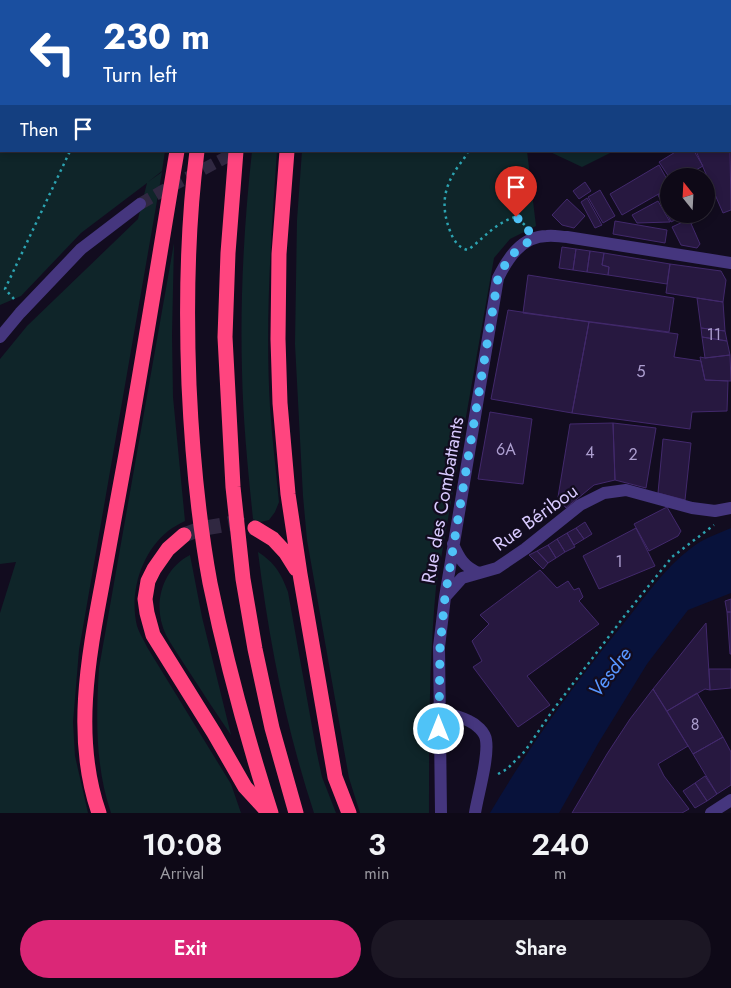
<!DOCTYPE html>
<html lang="en">
<head>
<meta charset="utf-8">
<style>
  :root { --surface:#0e0917; --page:#1c1724; --text:#f1f3f6; --muted:#9b9aa1; --line:#2e2a36; --accent:#db2777 }
  body { margin:0; font-family:Jost,sans-serif; background:var(--page); color:var(--text); height:100vh; display:flex; flex-direction:column; font-size:19px; white-space:nowrap }
  * { box-sizing:border-box; margin:0 }
  p { font-size:16px; color:var(--muted) }
  .icon { flex:none; width:28px; height:28px; fill:none; stroke:currentColor; stroke-width:2; stroke-linecap:round; stroke-linejoin:round }
  .map { position:relative; height:813px; overflow:hidden }
  .side { display:flex; flex-direction:column; background:var(--surface); flex:1 }
  .side>* { flex:none }
  .banner { position:absolute; left:0px; top:0px; width:731px; height:152px; box-shadow:0 2px 8px #0003,0 0 0 1px var(--line); background:#1a4fa0; color:#fff; overflow:hidden }
  .needle { width:32px; rotate:342deg }
  .tools { position:absolute; left:660px; top:168px; display:grid; gap:10px }
  .tools a { display:grid; place-items:center; width:55px; height:55px; border-radius:50%; background:var(--surface); box-shadow:0 2px 8px #0003,0 0 0 1px var(--line); font-size:25px }
  .pin { position:absolute; display:grid; place-items:center; width:42px; height:42px; color:#fff; margin:-51px -21px; border-radius:50% 50% 50% 0; rotate:-45deg; box-shadow:0 0 5px #0007 }
  .pin .icon { rotate:45deg }
  .me { position:absolute; width:55px; margin:-28px; rotate:0deg; stroke-linejoin:round; filter:drop-shadow(0 0 4px #0008) }
  .turn { display:flex; align-items:center; gap:18px; height:105px; padding:0 20px; font-size:22px }
  .turn .icon { width:65px; height:65px; stroke-width:2.5 }
  .turn b { display:block; font-size:35px; line-height:42px }
  .then { display:flex; align-items:center; height:48px; padding:0 20px; background:#0003; gap:10px; font-size:19px }
  .eta { display:flex; justify-content:space-evenly; align-items:center; height:85px; text-align:center }
  .eta b { font-size:30px; font-weight:600; line-height:35px }
  .cta { display:flex; gap:10px; margin-top:auto; padding:10px 20px }
  .cta a { flex:1; height:58px; border-radius:30px; background:var(--accent); color:#fff; font-size:20px; font-weight:600; line-height:58px; text-align:center }
  .cta a+a { background:var(--page); color:var(--text) }
  .map>svg:first-child { display:block }
  .green { fill:#0f2529 }
  .water { fill:#08123b }
  .building { fill:#271840; stroke:#42296c }
  .lines { fill:none; stroke-linecap:round; stroke-linejoin:round }
  .minor-tunnel { stroke:#302841; stroke-width:12; stroke-dasharray:12 6; stroke-linecap:butt }
  .motorway-tunnel { stroke:#302841; stroke-width:15; stroke-dasharray:15 8; stroke-linecap:butt }
  .path { stroke:#2ca3b1; stroke-width:2.5; stroke-dasharray:2.5 4; stroke-linecap:butt }
  .minor { stroke:#45367e; stroke-width:12 }
  .tertiary { stroke:#45367e; stroke-width:12 }
  .motorway { stroke:#ff457f; stroke-width:15 }
  .route { stroke:#4fc3f7; stroke-width:9; stroke-dasharray:0 16.2 }
  .labels { text-anchor:middle; stroke-width:4.5; stroke-linejoin:round; paint-order:stroke }
  .number-label { font-size:16px; fill:#ac9ecf }
  .street-label { font-size:19px; fill:#d9caff; stroke:#120c1f }
  .water-label { font-size:20px; font-style:italic; fill:#5896ff; stroke:#120c1f }
</style>
</head>
<body>
<div class="map">
<svg width="731" height="813" viewBox="0 0 731 813">
  <rect width="100%" height="100%" fill="#120c1f"/>
  <path class="green" d="M0,0H193L1,1V151H165L162,171L148,182L162,172L79,650L73,722L75,756L88,813H0V613L16,562L0,564V359L27,326L138,219L147,183L81,233L21,296L0,305Z
    M316,0H731V18L730,1H315Z
    M252,151H277C271,236 265,322 270,407C272,439 276,470 279,502L275,512L269,520L261,522L253,519C248,470 243,421 242,371C240,298 244,224 252,151Z
    M302,151H527L536,226L510,239L494,258L436,587C429,662 429,737 429,813H360L349,778L307,540L303,496L295,344L297,220Z
    M548,151H614L582,167Z
    M174,243L172,335L173,397L185,521C179,524 173,527 168,531C141,553 129,593 137,626C139,633 144,640 147,647L231,784L241,813H111C95,766 96,717 99,668Z
    M258,552C275,563 281,573 288,592L316,749L322,777L336,813H314C286,728 269,641 258,552Z
    M190,555L202,617L231,735C215,712 200,688 184,664C178,654 171,645 166,635C152,606 161,570 190,555Z"/>
  <path class="water" d="M731,528V593L688,610L647,664L599,742L559,813H490C530,745 575,683 624,623C645,597 664,569 690,549C702,539 717,534 731,528Z"/>
  <path class="building" d="M730,150L731,210L723,213L696,151Z
    M677,151H694L703,166L685,176L669,177L659,162Z
    M659,165L669,183V188L622,215L610,194Z
    M706,181L714,199L706,202Z
    M585,182L591,191L579,199L573,191Z
    M600,190L615,216L603,223L588,197Z
    M669,190V204L664,207L658,195Z
    M587,198L602,225L595,228L581,202Z
    M567,199L585,216L574,228L562,225L552,215Z
    M658,201L670,222L637,223L632,215Z
    M669,204V214H684L685,215L671,222L664,207Z
    M694,214H706L691,224L687,217Z
    M689,219L700,244L697,248L681,245L672,227Z
    M615,221L667,230L665,243L613,234Z
    M562,247L576,249L573,270L559,268Z
    M576,249L590,251L587,272L573,270Z
    M590,251L604,253L602,265L609,267L608,275L587,272Z
    M604,253L670,264L667,284L608,275L609,267L602,265Z
    M670,264L721,271L726,280L723,302L666,293Z
    M528,275L674,298L669,332L523,313Z
    M697,298L723,302L725,331L701,328Z
    M508,310L589,322L572,413L491,399Z
    M589,322L678,334L674,357L701,361L705,380L728,381L727,411L692,412L690,429L572,413Z
    M701,328L725,331L727,341L702,337Z
    M702,337L727,341L730,355L705,358Z
    M730,355L731,381L705,380L700,357L705,358Z
    M490,412L532,419L523,484L478,479Z
    M613,423L615,480L594,485L566,508L558,497L570,424Z
    M613,423L656,428L646,488L615,480Z
    M663,439L691,443L685,500L658,493Z
    M667,507L681,531L678,536L649,551L634,524Z
    M585,522L592,534L584,539L576,528Z
    M576,528L584,539L574,545L567,533Z
    M636,528L655,566L599,589L583,556Z
    M567,533L575,547L565,552L557,539Z
    M557,539L565,552L556,558L548,545Z
    M548,545L556,558L548,563L537,551Z
    M537,551L548,563L543,569L529,555Z
    M540,570L557,588L568,581L574,590L579,588L583,597L579,601L599,624L527,676L550,705L518,727L473,667L482,661L472,641L489,624L480,615Z
    M731,599V612H727L725,601Z
    M727,612H731V654H730Z
    M706,623L710,690L705,689L667,711L653,689Z
    M709,669H731V688L710,690Z
    M653,689L688,746L658,764L664,776L689,809L682,813H572L607,754L630,719Z
    M697,693L723,737L693,754L667,711Z
    M723,737L731,752V785L717,794L693,754Z
    M705,776L717,794L707,801L695,783Z
    M695,783L707,801L695,808L683,791Z"/>
  <g class="lines">
    <path class="minor-tunnel" d="M140,204L164,190L238,151"/>
    <path class="motorway-tunnel" d="M184,535L200,529L234,523L255,528"/>
    <path class="path" d="M0,69H1
      M468,151C466,157 461,162 457,168C443,189 441,207 450,231C453,239 458,248 468,250C484,238 496,222 516,217L527,227
      M14,299L5,289L70,151
      M498,774L507,769L525,751L553,710L626,614L672,557L714,525"/>
    <path class="minor" d="M730,39H731
      M0,337L20,313L81,249L140,204
      M439,712C449,714 460,716 469,721C476,724 485,732 486,740C489,758 478,794 475,813
      M711,813L731,800"/>
    <path class="tertiary" d="M453,544C459,558 464,567 479,573
      M445,597L462,578L497,568L525,549L580,505L604,493L626,490L692,508L715,511L731,508
      M441,813L439,647L445,597L498,278C508,258 522,236 547,236C554,235 561,237 567,237L731,263"/>
    <path class="motorway" d="M209,1V0
      M256,1L257,0
      M299,1V0
      M197,151C187,228 186,307 189,385C192,451 198,518 210,583C226,661 247,738 271,813
      M236,151L228,253L225,337L233,487L243,579L255,649L272,728L296,813
      M287,151L279,254L278,339L280,403L288,494L300,574L335,777L349,813
      M255,528L273,539L286,553L296,569
      M184,535L168,549L154,569L148,581L145,599L147,613L153,635L214,733L245,787L268,812
      M99,813C73,739 88,659 102,585C110,541 118,498 126,454C144,353 160,252 177,151"/>
  </g>
  <g class="lines">
    <path class="route" d="M439,729L440,647L445,597L498,278C508,258 513,251 533,239L526,226L516,217"/>
  </g>
  <g class="labels">
    <g class="number-label">
      <text x="714" y="340">11</text>
      <text x="641" y="377">5</text>
      <text x="506" y="455">6A</text>
      <text x="590" y="458">4</text>
      <text x="633" y="460">2</text>
      <text x="619" y="567">1</text>
      <text x="695" y="730">8</text>
    </g>
    <g class="street-label">
      <text transform="translate(442 500) rotate(-80)" y="7">Rue des Combattants</text>
      <text transform="translate(535 517) rotate(-36)" y="7">Rue Béribou</text>
    </g>
    <g class="water-label">
      <text transform="translate(610 672) rotate(-53)" y="7">Vesdre</text>
    </g>
  </g>
</svg>
<div class="tools">
<a><svg class="needle" viewBox="-14 -14 28 28"><path d="M0-13l5 13h-10z" fill="#e53935"/><path d="M0 13l5-13h-10z" fill="#9b9aa1"/></svg></a>
</div>
<div class="pin" style="left:516px;top:217px;background:#d93025"><svg class="icon" aria-label="arrive" viewBox="0 0 24 24"><path d="M6 21V4h12l-3 4 3 4H6"/></svg></div>
<svg class="me" style="left:439px;top:729px" viewBox="-20 -20 40 40"><circle r="17" fill="#4fc3f7" stroke="#fff" stroke-width="3"/><path d="M0-11L8 9 0 5-8 9z" fill="#fff"/></svg>
<div class="banner">
<div class="turn"><svg class="icon" aria-label="left" viewBox="0 0 24 24"><path d="M17 20v-9H6M10 6l-5 5 5 5"/></svg><div><b>230 m</b>Turn left</div></div>
<div class="then">Then<svg class="icon" aria-label="arrive" viewBox="0 0 24 24"><path d="M6 21V4h12l-3 4 3 4H6"/></svg></div>
</div>
</div>
<section class="side">
<div class="eta">
<div><b>10:08</b><p>Arrival</p></div>
<div><b>3</b><p>min</p></div>
<div><b>240</b><p>m</p></div>
</div>
<div class="cta"><a>Exit</a><a>Share</a></div>
</section>
</body>
</html>
